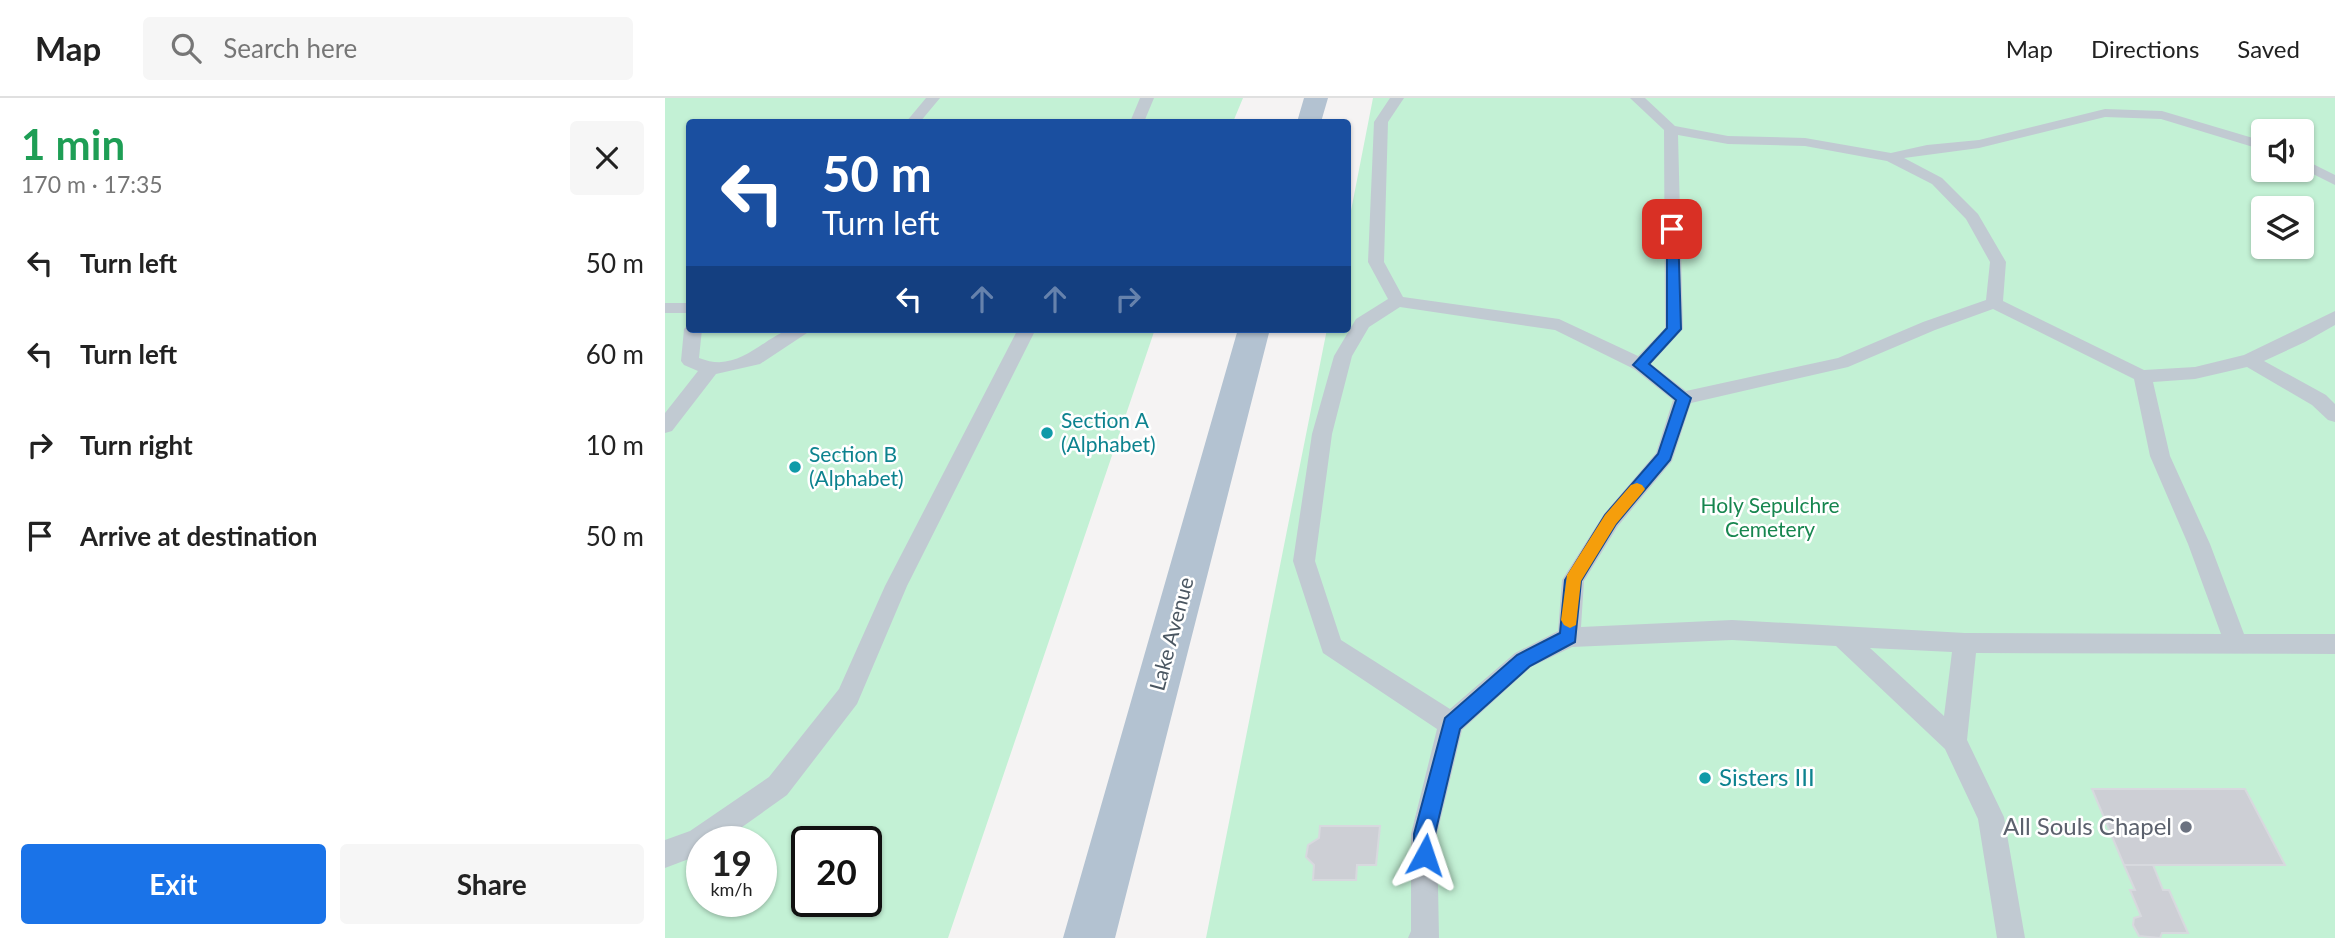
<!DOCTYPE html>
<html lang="en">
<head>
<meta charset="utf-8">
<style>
  :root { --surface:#fff; --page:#f6f6f6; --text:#222; --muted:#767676; --line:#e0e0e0; --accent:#1a73e8 }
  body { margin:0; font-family:Lato,sans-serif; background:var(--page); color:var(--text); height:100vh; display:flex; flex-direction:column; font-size:26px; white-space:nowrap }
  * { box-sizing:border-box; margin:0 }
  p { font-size:23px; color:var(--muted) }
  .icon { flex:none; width:38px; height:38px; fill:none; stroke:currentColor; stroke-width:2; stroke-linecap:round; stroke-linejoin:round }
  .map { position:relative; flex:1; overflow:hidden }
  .sheet { display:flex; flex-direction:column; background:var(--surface); width:665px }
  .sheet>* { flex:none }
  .hud { position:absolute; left:21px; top:21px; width:665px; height:214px; border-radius:7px; box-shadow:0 2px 5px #0004; background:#1a4fa0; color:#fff; overflow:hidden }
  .fabs { position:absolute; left:1586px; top:21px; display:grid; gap:14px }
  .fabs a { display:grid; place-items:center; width:63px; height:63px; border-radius:7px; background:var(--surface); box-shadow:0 2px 5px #0004; font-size:35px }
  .speed { position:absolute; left:21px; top:728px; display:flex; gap:14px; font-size:35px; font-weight:700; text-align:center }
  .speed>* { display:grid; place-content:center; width:91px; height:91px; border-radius:50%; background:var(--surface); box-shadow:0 2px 5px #0004; line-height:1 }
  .speed small { font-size:18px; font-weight:400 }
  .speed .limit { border:4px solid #111; border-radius:10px; background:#fff; color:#111 }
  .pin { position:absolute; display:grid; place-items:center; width:60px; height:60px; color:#fff; margin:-30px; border-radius:14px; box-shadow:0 4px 10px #0006 }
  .me { position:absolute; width:77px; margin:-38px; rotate:5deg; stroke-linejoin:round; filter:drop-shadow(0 0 5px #0008) }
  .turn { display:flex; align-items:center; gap:24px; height:147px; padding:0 21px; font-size:32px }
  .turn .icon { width:91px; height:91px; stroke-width:2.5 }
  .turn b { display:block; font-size:49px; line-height:60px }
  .lanes { display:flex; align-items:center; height:66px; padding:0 21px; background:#0003; justify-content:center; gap:35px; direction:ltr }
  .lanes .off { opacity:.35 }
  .round { display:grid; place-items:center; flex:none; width:74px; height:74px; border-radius:7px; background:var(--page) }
  .headline { display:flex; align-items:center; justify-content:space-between; height:119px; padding:0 21px }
  h1 { font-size:42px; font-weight:700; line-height:52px; color:#1e9e55 }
  .button { display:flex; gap:14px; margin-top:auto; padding:14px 21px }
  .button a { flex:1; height:80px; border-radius:7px; background:var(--accent); color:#fff; font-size:28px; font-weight:700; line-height:80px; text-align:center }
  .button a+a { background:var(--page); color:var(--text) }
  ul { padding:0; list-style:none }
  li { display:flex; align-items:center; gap:21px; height:91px; padding:0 21px }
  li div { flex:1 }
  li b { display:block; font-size:26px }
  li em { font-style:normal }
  header { display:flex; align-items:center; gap:42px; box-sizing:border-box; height:98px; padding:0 35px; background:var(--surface); border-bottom:2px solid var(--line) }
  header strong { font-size:33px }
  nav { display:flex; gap:38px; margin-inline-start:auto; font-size:24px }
  .search { width:490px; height:63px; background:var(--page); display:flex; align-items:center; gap:18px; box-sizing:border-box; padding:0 24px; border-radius:7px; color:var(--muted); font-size:26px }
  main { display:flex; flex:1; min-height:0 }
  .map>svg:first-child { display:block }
  .green { fill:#c3f1d5; fill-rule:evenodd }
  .building { fill:#cdcfd5; stroke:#d7d9de; stroke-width:2 }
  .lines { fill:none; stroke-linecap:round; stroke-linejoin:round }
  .lane { fill:#c1cad2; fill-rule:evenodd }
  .primary { fill:#b3c2d1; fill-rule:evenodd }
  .route { fill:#1a73e8; stroke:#114b97; stroke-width:2 }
  .slow { fill:#f59e0b }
  .culture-dot { fill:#0f9aa8; stroke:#fff; stroke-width:2.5 }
  .worship-dot { fill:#6b7280; stroke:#fff; stroke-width:2.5 }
  .labels { text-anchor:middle; stroke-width:5; stroke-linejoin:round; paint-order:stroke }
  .culture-label { font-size:21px; fill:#0d838f; stroke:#fff; text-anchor:start }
  .park-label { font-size:21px; fill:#17864f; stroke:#fff }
  .street-label { font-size:21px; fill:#4a5661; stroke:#fff }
  .near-culture-label { font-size:24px; fill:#0d838f; stroke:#fff; text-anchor:start }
  .near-worship-label { font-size:24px; fill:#5b616d; stroke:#fff; text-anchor:end }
</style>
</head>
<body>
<header>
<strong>Map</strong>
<div class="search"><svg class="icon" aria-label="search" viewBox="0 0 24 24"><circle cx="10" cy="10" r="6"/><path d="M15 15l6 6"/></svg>Search here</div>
<nav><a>Map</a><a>Directions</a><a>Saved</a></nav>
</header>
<main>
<section class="sheet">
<div class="headline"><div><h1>1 min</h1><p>170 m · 17:35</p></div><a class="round"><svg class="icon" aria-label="close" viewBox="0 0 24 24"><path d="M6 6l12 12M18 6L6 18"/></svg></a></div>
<ul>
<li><svg class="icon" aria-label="left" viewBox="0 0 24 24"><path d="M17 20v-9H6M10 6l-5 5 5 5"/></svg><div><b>Turn left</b></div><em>50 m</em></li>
<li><svg class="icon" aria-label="left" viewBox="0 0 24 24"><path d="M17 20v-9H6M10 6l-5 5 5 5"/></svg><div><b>Turn left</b></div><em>60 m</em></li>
<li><svg class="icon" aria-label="right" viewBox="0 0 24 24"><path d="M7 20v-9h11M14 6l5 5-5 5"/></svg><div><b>Turn right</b></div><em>10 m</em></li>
<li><svg class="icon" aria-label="arrive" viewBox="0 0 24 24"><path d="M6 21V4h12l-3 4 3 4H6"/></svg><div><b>Arrive at destination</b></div><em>50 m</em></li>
</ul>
<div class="button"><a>Exit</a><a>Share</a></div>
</section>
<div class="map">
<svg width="1670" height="840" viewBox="0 0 1670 840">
  <rect width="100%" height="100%" fill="#f5f3f3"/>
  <path class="green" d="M0,0H578L568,24H24V231H490L283,840H0ZM37,744H96V803H37ZM142,744H201V803H142Z
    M708,0H1670V840H541L662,231H682L683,128ZM1598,33H1636V72H1598ZM1598,110H1636V149H1598Z"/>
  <path class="building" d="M1427,691H1580L1620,767H1459Z
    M655,728H715L711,767H692L691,782H648L649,767L641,759L643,747L654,740Z
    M1459,767H1488L1498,792H1504L1523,835H1497L1495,840L1474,838L1468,827L1469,820L1476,818L1465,792H1470Z"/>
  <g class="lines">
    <path class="lane" d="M261,0H275L255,24H241Z
      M475,0H489L479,24H465Z
      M725,0H739L723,24L719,164L738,199L894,221L973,258L1000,230L999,32L965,0H980L1010,28L1063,38L1140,40L1226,55L1262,47L1314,42L1440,11L1497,13L1598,43V52L1496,21L1440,19L1314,50L1239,60L1277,80L1313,116L1341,164L1338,203L1479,272L1530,269L1579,257L1670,213V227L1640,244L1599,263L1661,297L1670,306V324L1663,322L1647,307L1582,269L1530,281L1488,284L1505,358L1545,446L1579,536H1670V556L1311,555L1302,642L1339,719L1360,840H1332L1313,721L1280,651L1171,548L1067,542L907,549L866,569L797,632L772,736L774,840H743L746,833V736L772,631L658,555L628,463L647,336L669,258L691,221L723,201L703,164L709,24ZM1013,37L1063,46L1140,48L1222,63L1267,86L1301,121L1325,164L1321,202L1258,224L1173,260L1021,293L986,266L1018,231ZM735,209L890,232L969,271L1008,302L991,355L939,416L897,482L893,533L850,555L785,611L676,542L650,463L667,336L687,258L704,229ZM1328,211L1469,281L1485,358L1523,446L1556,536L1300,535L1067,522L916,529L919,483L953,428L1007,363L1026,305L1183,269L1270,232ZM1205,550L1287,554L1279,618Z
      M1636,60L1670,77V87L1636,70Z
      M0,205H24V215H0Z
      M24,226V231H37L34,260C74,276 95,241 126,231C132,229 141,231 148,231L95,266L51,276L7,333L0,335V315L33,273L19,267L16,263L19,231Z
      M353,231H371L242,488L192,606L122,697L56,744H37V756L0,770V742L25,733L104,679L174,591L220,488Z"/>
    <path class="primary" d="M639,0H663L656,24H632Z
      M573,231H605L450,840H398Z"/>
  </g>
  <path class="route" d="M1007,128L1013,131L1016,231L984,266L1026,300L1005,362L951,426L916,483L910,544L865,568L795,631L770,736V757L767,765L760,768L752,765L749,757V736L780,620L852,557L895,535L900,482L940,417L993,356L1011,302L968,267L1002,230V131Z"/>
  <path class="slow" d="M972,385L977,387L980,391L977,395L951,426L916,483L911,527L905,530L899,527L896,522L902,477L940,417L966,387Z"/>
  <g class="culture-dot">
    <circle cx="382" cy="335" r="7"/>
    <circle cx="130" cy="369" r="7"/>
    <circle cx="1040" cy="680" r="7"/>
  </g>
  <circle class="worship-dot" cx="1521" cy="729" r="7"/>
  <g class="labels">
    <g class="culture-label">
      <text x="396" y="330">Section A<tspan x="396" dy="24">(Alphabet)</tspan></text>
      <text x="144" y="364">Section B<tspan x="144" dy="24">(Alphabet)</tspan></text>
    </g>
    <g class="park-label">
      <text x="1105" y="415">Holy Sepulchre<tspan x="1105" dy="24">Cemetery</tspan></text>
    </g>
    <g class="street-label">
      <text transform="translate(507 536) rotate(-75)" y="7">Lake Avenue</text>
    </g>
    <g class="near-culture-label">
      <text x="1054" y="688">Sisters III</text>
    </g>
    <g class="near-worship-label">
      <text x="1507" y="737">All Souls Chapel</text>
    </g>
  </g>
</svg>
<div class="fabs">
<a><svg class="icon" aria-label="sound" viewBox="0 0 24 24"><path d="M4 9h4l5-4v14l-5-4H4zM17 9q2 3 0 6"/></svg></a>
<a><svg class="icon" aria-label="layers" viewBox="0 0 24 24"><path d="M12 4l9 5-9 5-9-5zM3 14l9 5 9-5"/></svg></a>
</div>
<div class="speed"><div>19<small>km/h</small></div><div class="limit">20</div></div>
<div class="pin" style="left:1007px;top:131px;background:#d93025"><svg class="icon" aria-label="arrive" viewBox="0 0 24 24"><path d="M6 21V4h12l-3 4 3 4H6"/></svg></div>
<svg class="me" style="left:760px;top:757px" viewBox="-20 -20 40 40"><path d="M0-17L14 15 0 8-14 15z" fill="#1a73e8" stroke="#fff" stroke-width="4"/></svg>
<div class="hud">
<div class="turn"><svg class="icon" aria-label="left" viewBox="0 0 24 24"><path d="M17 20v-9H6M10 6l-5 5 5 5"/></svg><div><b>50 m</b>Turn left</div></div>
<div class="lanes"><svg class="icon" aria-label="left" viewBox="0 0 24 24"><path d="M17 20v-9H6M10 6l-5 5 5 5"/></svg><svg class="icon off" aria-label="ahead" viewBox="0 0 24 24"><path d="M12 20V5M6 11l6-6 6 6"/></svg><svg class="icon off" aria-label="ahead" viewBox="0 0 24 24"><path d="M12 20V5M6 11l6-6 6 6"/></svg><svg class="icon off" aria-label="right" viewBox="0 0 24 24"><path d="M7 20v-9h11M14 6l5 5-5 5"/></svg></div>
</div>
</div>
</main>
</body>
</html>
